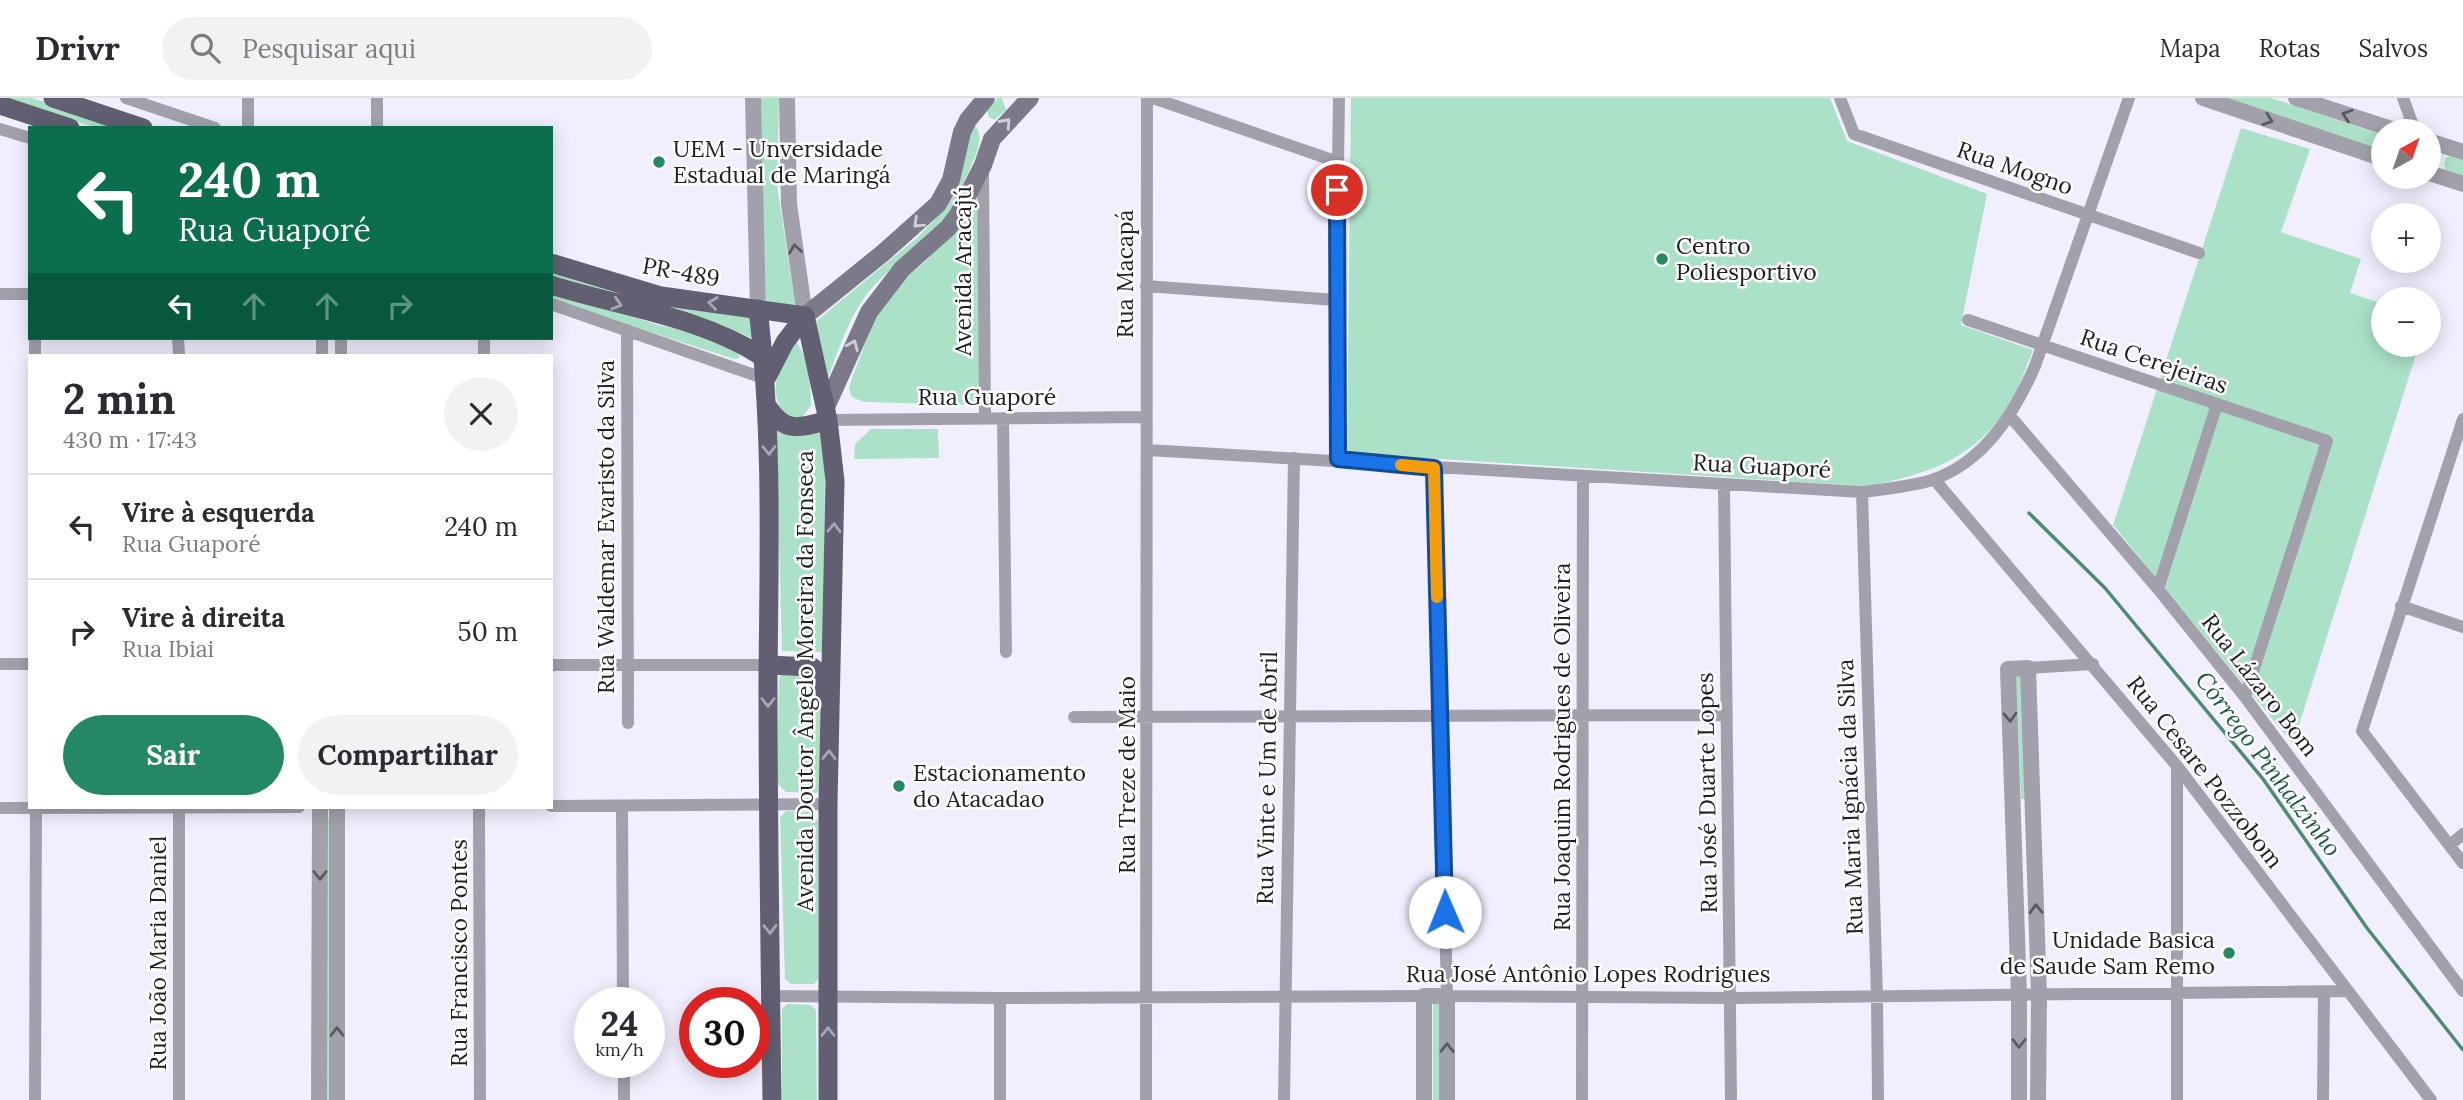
<!DOCTYPE html>
<html lang="pt">
<head>
<meta charset="utf-8">
<style>
  :root { --surface:#fff; --page:#f2f2f3; --text:#2b2b33; --muted:#7c7c81; --line:#e1e1e2; --accent:#238863 }
  body { margin:0; font-family:Lora,serif; background:var(--page); color:var(--text); height:100vh; display:flex; flex-direction:column; font-size:26px; white-space:nowrap }
  * { box-sizing:border-box; margin:0 }
  p { font-size:23px; color:var(--muted) }
  .icon { flex:none; width:38px; height:38px; fill:none; stroke:currentColor; stroke-width:2; stroke-linecap:round; stroke-linejoin:round }
  .map { position:relative; flex:1; overflow:hidden }
  .panel { position:absolute; left:28px; top:256px; width:525px; height:455px; display:flex; flex-direction:column; background:var(--surface); border-radius:0px; box-shadow:0 4px 18px #0003 }
  .panel>* { flex:none }
  .guide { position:absolute; left:28px; top:28px; width:525px; height:214px; border-radius:0px; box-shadow:0 4px 18px #0003; background:#0b6e4f; color:#fff; overflow:hidden }
  .needle { width:46px; rotate:40deg }
  .fabs { position:absolute; left:2371px; top:21px; display:grid; gap:14px }
  .fabs a { display:grid; place-items:center; width:70px; height:70px; border-radius:50%; background:var(--surface); box-shadow:0 4px 18px #0003; font-size:35px }
  .speed { position:absolute; left:574px; top:889px; display:flex; gap:14px; font-size:35px; font-weight:700; text-align:center }
  .speed>* { display:grid; place-content:center; width:91px; height:91px; border-radius:50%; background:var(--surface); box-shadow:0 4px 18px #0003; line-height:1 }
  .speed small { font-size:18px; font-weight:400 }
  .speed .limit { border:10px solid #d22; background:#fff; color:#111 }
  .pin { position:absolute; display:grid; place-items:center; width:60px; height:60px; color:#fff; margin:-30px; border:4px solid #fff; border-radius:50%; box-shadow:0 2px 7px #0007 }
  .me { position:absolute; width:77px; margin:-38px; rotate:359deg; stroke-linejoin:round; filter:drop-shadow(0 0 5px #0008) }
  .turn { display:flex; align-items:center; gap:24px; height:147px; padding:0 35px; font-size:32px }
  .turn .icon { width:91px; height:91px; stroke-width:2.5 }
  .turn b { display:block; font-size:49px; line-height:60px }
  .lanes { display:flex; align-items:center; height:66px; padding:0 35px; background:#0003; justify-content:center; gap:35px; direction:ltr }
  .lanes .off { opacity:.35 }
  .round { display:grid; place-items:center; flex:none; width:74px; height:74px; border-radius:37px; background:var(--page) }
  .summary { display:flex; align-items:center; justify-content:space-between; height:119px; padding:0 35px }
  h1 { font-size:42px; font-weight:800; line-height:52px }
  .primary-button { display:flex; gap:14px; margin-top:auto; padding:14px 35px }
  .primary-button a { flex:1; height:80px; border-radius:42px; background:var(--accent); color:#fff; font-size:28px; font-weight:800; line-height:80px; text-align:center }
  .primary-button a+a { background:var(--page); color:var(--text) }
  ul { padding:0; list-style:none }
  li { display:flex; align-items:center; gap:21px; height:105px; padding:0 35px; border-top:2px solid var(--line) }
  li div { flex:1 }
  li b { display:block; font-size:26px }
  li em { font-style:normal }
  header { display:flex; align-items:center; gap:42px; box-sizing:border-box; height:98px; padding:0 35px; background:var(--surface); border-bottom:2px solid var(--line) }
  header strong { font-size:33px }
  nav { display:flex; gap:38px; margin-inline-start:auto; font-size:24px }
  .search { width:490px; height:63px; background:var(--page); display:flex; align-items:center; gap:18px; box-sizing:border-box; padding:0 24px; border-radius:38px; color:var(--muted); font-size:26px }
  .map>svg:first-child { display:block }
  .green { fill:#abe2c7 }
  .lines { fill:none; stroke-linecap:round; stroke-linejoin:round }
  .stream { stroke:#4f8b73; stroke-width:3.5 }
  .minor { stroke:#a2a1ab; stroke-width:12 }
  .tertiary { stroke:#a2a1ab; stroke-width:16 }
  .secondary { stroke:#7c7a89; stroke-width:18 }
  .primary { stroke:#615f71; stroke-width:19 }
  .oneway { stroke:#5a5862 }
  .oneway2 { stroke:#d1d0d6 }
  .oneway3 { stroke:#a8a7b1 }
  .route-casing { stroke:#114b97; stroke-width:18 }
  .route { stroke:#1a73e8; stroke-width:12 }
  .slow { stroke:#f59e0b; stroke-width:12 }
  .poi-dot { fill:#238863; stroke:#fff; stroke-width:2.5 }
  .labels { text-anchor:middle; stroke-width:5; stroke-linejoin:round; paint-order:stroke }
  .poi-label { font-size:23px; fill:#1f1d26; stroke:#fff; text-anchor:start }
  .street-label { font-size:23px; fill:#1f1d26; stroke:#fff }
  .water-label { font-size:24px; font-style:italic; fill:#1b5d44; stroke:#fff }
</style>
</head>
<body>
<header>
<strong>Drivr</strong>
<div class="search"><svg class="icon" aria-label="search" viewBox="0 0 24 24"><circle cx="10" cy="10" r="6"/><path d="M15 15l6 6"/></svg>Pesquisar aqui</div>
<nav><a>Mapa</a><a>Rotas</a><a>Salvos</a></nav>
</header>
<div class="map">
<svg width="2463" height="1002" viewBox="0 0 2463 1002">
  <rect width="100%" height="100%" fill="#f1effe"/>
  <path class="green" d="M6,0H32L124,30H97Z
    M759,0H779L777,87L795,205L793,208L767,205L766,201Z
    M998,0H1002L1006,12L994,22L989,19L987,12Z
    M1351,0H1830L1847,43L1987,96L1961,227L2033,252C2027,266 2022,282 2015,296C1983,358 1929,377 1866,388L1347,355Z
    M2217,0H2271L2383,37V55Z
    M975,28C985,39 976,56 971,68C962,90 955,111 938,129C912,156 879,175 859,208C844,232 836,260 825,287L814,225L918,139L947,108L972,29Z
    M2241,30L2310,51L2281,134L2361,161L2350,195L2383,206L2384,247H2419L2293,646L2113,427Z
    M2451,58L2463,62V79L2446,74L2444,67L2446,60Z
    M978,107L980,307L864,304L852,299L849,290L851,283L873,225L897,186L925,164Z
    M551,168L753,217L756,242L722,227L551,178Z
    M551,191L658,227L706,237L738,256L740,260L734,261L551,202Z
    M795,242C809,260 811,285 811,307L802,320H786C765,287 780,273 795,242Z
    M822,326L825,372L823,554L782,553L776,331C793,344 806,339 822,326Z
    M871,331H938L939,360L854,361L855,346Z
    M783,571L813,573L822,616L821,691L817,695L786,694L777,685L779,581Z
    M2021,575L2026,701H2021L2016,576Z
    M786,713L811,714L818,723V881L814,886H791L785,881L780,719Z
    M325,720L332,721V1002H325Z
    M1433,902H1440V1002H1433Z
    M787,906L811,907L816,912L817,1002H782V911Z"/>
  <g class="lines">
    <path class="stream" d="M2029,415L2105,490L2263,681L2367,830L2463,952"/>
    <path class="minor" d="M126,0L215,30
      M248,0V30
      M377,0V30
      M1153,0L1338,64
      M1840,0L1854,36L2199,155
      M2403,0L2415,33
      M0,31L30,40
      M983,72L985,320
      M1146,188L1336,202
      M0,196H30
      M551,206L766,281
      M1968,222L2327,343L2245,599
      M627,232L628,625
      M178,240L179,257
      M35,257V240
      M322,257V240
      M341,257V240
      M484,257V240
      M2010,318L2158,491L2245,599L2463,893
      M1003,320L1006,554
      M2463,321L2362,633L2463,765
      M828,322L1146,319
      M1147,352C1386,364 1623,382 1862,394C1885,391 1909,389 1932,382C1984,364 2014,316 2035,268L2129,0
      M1338,361L1336,202L1339,0
      M1434,370L1447,898L1731,900L2348,893
      M1934,381L2177,668L2431,1002
      M1724,388L1731,1002
      M1862,394L1877,899L1878,1002
      M2158,491L2217,306
      M2401,508L2463,529
      M0,566H30
      M551,567H768
      M2028,570L2093,566
      M1074,619L1727,617
      M2177,669V1002
      M551,708L828,706
      M622,708L623,905
      M479,709L480,1002
      M0,710L299,709
      M2450,747L2463,736
      M771,898L1000,900L1424,898
      M624,964V1002
      M35,1002L36,710
      M179,1002V709
      M1000,1002V900
      M1146,1002L1147,0
      M1284,1002L1294,360
      M1582,1002L1583,379
      M2323,1002L2324,894"/>
    <path class="tertiary" d="M753,0L758,211
      M787,0L789,106L805,218
      M2203,0L2384,61
      M2296,0L2398,33
      M2429,43L2463,54
      M2429,75L2463,86
      M319,1002L320,709
      M337,1002V709
      M1424,1002V898H1447V1002
      M2019,1002V897L2008,571L2028,570L2039,898L2038,1002"/>
    <path class="secondary" d="M805,218L883,155L938,106L951,82L962,34L968,22L986,0
      M826,309L869,214L902,171L948,130L958,117L983,67L992,41L1030,0"/>
    <path class="primary" d="M53,0L143,30
      M0,7L70,30
      M551,165L661,198L805,218
      M551,187C621,209 703,219 764,260
      M758,211C773,335 769,457 768,582C768,722 770,862 772,1002
      M805,218L828,322L835,383L828,706V1002
      M767,279L785,244L805,218
      M768,309C785,336 801,330 828,322
      M768,567L812,569L822,577L825,594"/>
  </g>
  <defs><path id="oneway-chevron" d="M-2-3.5L2.5 0L-2 3.5" fill="none" stroke-width="1.6" stroke-linecap="round" stroke-linejoin="round" transform="scale(1.75)"/></defs>
  <g class="oneway">
    <use href="#oneway-chevron" transform="translate(2347 17) rotate(-162)"/>
    <use href="#oneway-chevron" transform="translate(2268 22) rotate(19)"/>
    <use href="#oneway-chevron" transform="translate(795 151) rotate(-98)"/>
    <use href="#oneway-chevron" transform="translate(2010 619) rotate(88)"/>
    <use href="#oneway-chevron" transform="translate(320 777) rotate(90)"/>
    <use href="#oneway-chevron" transform="translate(2036 811) rotate(-92)"/>
    <use href="#oneway-chevron" transform="translate(337 934) rotate(-90)"/>
    <use href="#oneway-chevron" transform="translate(2019 945) rotate(90)"/>
    <use href="#oneway-chevron" transform="translate(1447 950) rotate(-90)"/>
  </g>
  <g class="oneway2">
    <use href="#oneway-chevron" transform="translate(1006 25) rotate(-48)"/>
    <use href="#oneway-chevron" transform="translate(918 125) rotate(137)"/>
    <use href="#oneway-chevron" transform="translate(853 247) rotate(-67)"/>
  </g>
  <g class="oneway3">
    <use href="#oneway-chevron" transform="translate(713 205) rotate(-172)"/>
    <use href="#oneway-chevron" transform="translate(617 206) rotate(16)"/>
    <use href="#oneway-chevron" transform="translate(769 352) rotate(89)"/>
    <use href="#oneway-chevron" transform="translate(834 430) rotate(-89)"/>
    <use href="#oneway-chevron" transform="translate(768 604) rotate(90)"/>
    <use href="#oneway-chevron" transform="translate(829 657) rotate(-89)"/>
    <use href="#oneway-chevron" transform="translate(770 831) rotate(89)"/>
    <use href="#oneway-chevron" transform="translate(828 934) rotate(-90)"/>
  </g>
  <g class="lines">
    <g class="route-casing">
      <path id="route" d="M1337,92L1338,361L1434,370L1445,814"/>
    </g>
    <use href="#route" class="route"/>
    <path class="slow" d="M1401,367L1434,370L1437,499"/>
  </g>
  <g class="poi-dot">
    <circle cx="659" cy="64" r="7"/>
    <circle cx="1662" cy="161" r="7"/>
    <circle cx="899" cy="688" r="7"/>
    <circle cx="2229" cy="855" r="7"/>
  </g>
  <g class="labels">
    <g class="poi-label">
      <text x="673" y="59">UEM - Unversidade<tspan x="673" dy="26">Estadual de Maringá</tspan></text>
      <text x="1676" y="156">Centro<tspan x="1676" dy="26">Poliesportivo</tspan></text>
      <text x="913" y="683">Estacionamento<tspan x="913" dy="26">do Atacadao</tspan></text>
      <text x="2215" y="850" text-anchor="end">Unidade Basica<tspan x="2215" dy="26">de Saude Sam Remo</tspan></text>
    </g>
    <g class="street-label">
      <text transform="translate(2015 70) rotate(19)" y="8">Rua Mogno</text>
      <text transform="translate(963 173) rotate(-90)" y="8">Avenida Aracajú</text>
      <text transform="translate(681 174) rotate(10)" y="8">PR-489</text>
      <text transform="translate(1125 176) rotate(-90)" y="8">Rua Macapá</text>
      <text transform="translate(2154 263) rotate(19)" y="8">Rua Cerejeiras</text>
      <text x="987" y="307">Rua Guaporé</text>
      <text transform="translate(1762 368) rotate(3)" y="8">Rua Guaporé</text>
      <text transform="translate(606 429) rotate(-90)" y="8">Rua Waldemar Evaristo da Silva</text>
      <text transform="translate(805 583) rotate(-90)" y="8">Avenida Doutor Ângelo Moreira da Fonseca</text>
      <text transform="translate(2260 587) rotate(52)" y="8">Rua Lázaro Bom</text>
      <text transform="translate(1562 649) rotate(-90)" y="8">Rua Joaquim Rodrigues de Oliveira</text>
      <text transform="translate(2205 674) rotate(52)" y="8">Rua Cesare Pozzobom</text>
      <text transform="translate(1127 677) rotate(-90)" y="8">Rua Treze de Maio</text>
      <text transform="translate(1267 680) rotate(-89)" y="8">Rua Vinte e Um de Abril</text>
      <text transform="translate(1707 695) rotate(-91)" y="8">Rua José Duarte Lopes</text>
      <text transform="translate(1850 699) rotate(-92)" y="8">Rua Maria Ignácia da Silva</text>
      <text transform="translate(158 855) rotate(-90)" y="8">Rua João Maria Daniel</text>
      <text transform="translate(459 855) rotate(-90)" y="8">Rua Francisco Pontes</text>
      <text x="1588" y="884">Rua José Antônio Lopes Rodrigues</text>
    </g>
    <g class="water-label">
      <text transform="translate(2268 666) rotate(53)" y="8">Córrego Pinhalzinho</text>
    </g>
  </g>
</svg>
<div class="fabs">
<a><svg class="needle" viewBox="-14 -14 28 28"><path d="M0-13l5 13h-10z" fill="#e53935"/><path d="M0 13l5-13h-10z" fill="#7c7c81"/></svg></a>
<a>+</a>
<a>−</a>
</div>
<div class="speed"><div>24<small>km/h</small></div><div class="limit">30</div></div>
<div class="pin" style="left:1337px;top:92px;background:#d93025"><svg class="icon" aria-label="arrive" viewBox="0 0 24 24"><path d="M6 21V4h12l-3 4 3 4H6"/></svg></div>
<svg class="me" style="left:1445px;top:814px" viewBox="-20 -20 40 40"><circle r="19" fill="#fff"/><path d="M0-13L10 11 0 6-10 11z" fill="#1a73e8"/></svg>
<div class="guide">
<div class="turn"><svg class="icon" aria-label="left" viewBox="0 0 24 24"><path d="M17 20v-9H6M10 6l-5 5 5 5"/></svg><div><b>240 m</b>Rua Guaporé</div></div>
<div class="lanes"><svg class="icon" aria-label="left" viewBox="0 0 24 24"><path d="M17 20v-9H6M10 6l-5 5 5 5"/></svg><svg class="icon off" aria-label="ahead" viewBox="0 0 24 24"><path d="M12 20V5M6 11l6-6 6 6"/></svg><svg class="icon off" aria-label="ahead" viewBox="0 0 24 24"><path d="M12 20V5M6 11l6-6 6 6"/></svg><svg class="icon off" aria-label="right" viewBox="0 0 24 24"><path d="M7 20v-9h11M14 6l5 5-5 5"/></svg></div>
</div>
<section class="panel">
<div class="summary"><div><h1>2 min</h1><p>430 m · 17:43</p></div><a class="round"><svg class="icon" aria-label="close" viewBox="0 0 24 24"><path d="M6 6l12 12M18 6L6 18"/></svg></a></div>
<ul>
<li><svg class="icon" aria-label="left" viewBox="0 0 24 24"><path d="M17 20v-9H6M10 6l-5 5 5 5"/></svg><div><b>Vire à esquerda</b><p>Rua Guaporé</p></div><em>240 m</em></li>
<li><svg class="icon" aria-label="right" viewBox="0 0 24 24"><path d="M7 20v-9h11M14 6l5 5-5 5"/></svg><div><b>Vire à direita</b><p>Rua Ibiai</p></div><em>50 m</em></li>
</ul>
<div class="primary-button"><a>Sair</a><a>Compartilhar</a></div>
</section>
</div>
</body>
</html>
